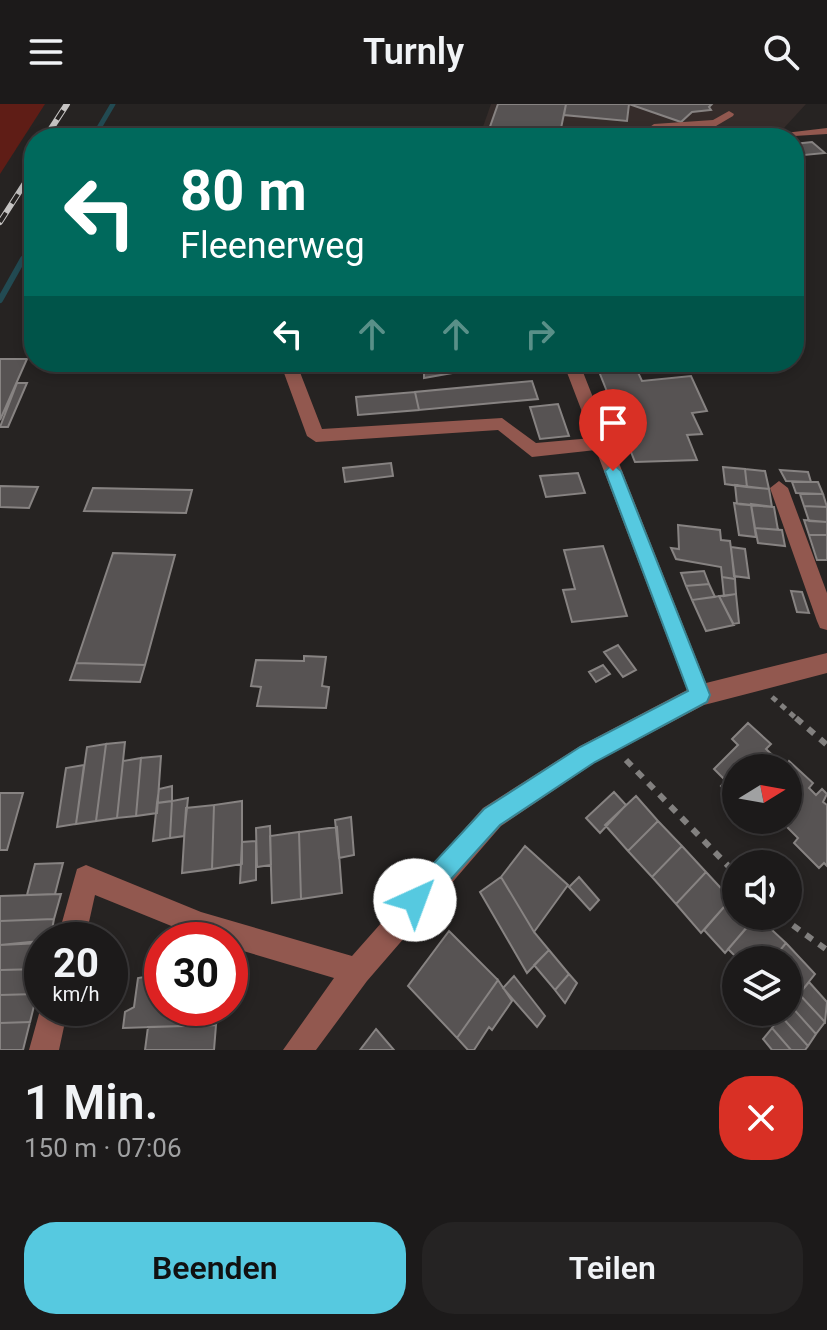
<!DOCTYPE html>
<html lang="de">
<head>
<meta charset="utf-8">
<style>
  :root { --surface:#1c1a1a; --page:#252323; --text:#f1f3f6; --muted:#a0a1a2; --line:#3a3839; --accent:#56c9e0 }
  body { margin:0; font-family:Roboto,sans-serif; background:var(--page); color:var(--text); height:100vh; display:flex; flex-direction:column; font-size:30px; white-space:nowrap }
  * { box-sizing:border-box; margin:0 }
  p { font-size:26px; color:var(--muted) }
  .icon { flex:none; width:44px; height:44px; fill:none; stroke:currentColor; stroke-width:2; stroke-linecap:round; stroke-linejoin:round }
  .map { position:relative; height:946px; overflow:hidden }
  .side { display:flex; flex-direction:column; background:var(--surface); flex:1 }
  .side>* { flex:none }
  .banner { position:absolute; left:24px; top:24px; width:780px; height:244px; border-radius:32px; box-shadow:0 4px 12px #0003,0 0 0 2px var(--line); background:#00695c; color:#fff; overflow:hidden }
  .needle { width:52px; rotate:79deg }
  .buttons { position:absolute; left:722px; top:650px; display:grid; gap:16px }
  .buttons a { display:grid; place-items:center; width:80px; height:80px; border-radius:50%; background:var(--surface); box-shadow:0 4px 12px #0003,0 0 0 2px var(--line); font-size:40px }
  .speed { position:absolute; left:24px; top:818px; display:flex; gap:16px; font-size:40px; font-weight:700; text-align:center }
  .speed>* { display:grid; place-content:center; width:104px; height:104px; border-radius:50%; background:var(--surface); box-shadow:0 4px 12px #0003,0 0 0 2px var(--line); line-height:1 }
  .speed small { font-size:20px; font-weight:400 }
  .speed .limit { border:12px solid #d22; background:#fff; color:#111 }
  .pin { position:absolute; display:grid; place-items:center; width:68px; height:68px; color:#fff; margin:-82px -34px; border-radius:50% 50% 50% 0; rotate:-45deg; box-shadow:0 0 8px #0007 }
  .pin .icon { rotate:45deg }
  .me { position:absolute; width:88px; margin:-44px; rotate:43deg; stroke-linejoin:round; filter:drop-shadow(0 0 6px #0008) }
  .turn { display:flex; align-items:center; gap:28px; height:168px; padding:0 24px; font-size:36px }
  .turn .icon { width:104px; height:104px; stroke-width:2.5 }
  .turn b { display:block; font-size:56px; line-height:68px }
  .lanes { display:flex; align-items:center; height:76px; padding:0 24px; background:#0003; justify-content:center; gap:40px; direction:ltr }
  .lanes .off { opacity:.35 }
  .round { display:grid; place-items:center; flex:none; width:84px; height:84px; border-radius:32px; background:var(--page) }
  .summary { display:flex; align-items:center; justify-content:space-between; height:136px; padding:0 24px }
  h1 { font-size:48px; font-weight:600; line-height:60px }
  .cta { display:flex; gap:16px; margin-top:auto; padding:16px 24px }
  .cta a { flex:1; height:92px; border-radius:32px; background:var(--accent); color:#111; font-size:32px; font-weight:600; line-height:92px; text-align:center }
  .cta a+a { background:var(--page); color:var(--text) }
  header { display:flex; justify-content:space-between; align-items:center; height:104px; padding:0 24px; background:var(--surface); font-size:36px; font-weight:600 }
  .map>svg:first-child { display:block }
  .built { fill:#352c2a }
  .green { fill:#5f1d16 }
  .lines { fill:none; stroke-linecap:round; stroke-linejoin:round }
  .stream-far1 { stroke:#224a52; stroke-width:5 }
  .stream { stroke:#224a52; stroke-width:6 }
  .building { fill:#575353; stroke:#878382; stroke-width:2 }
  .path-far1 { stroke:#82807f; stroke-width:5; stroke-dasharray:6 6; stroke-linecap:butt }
  .path { stroke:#82807f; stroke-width:6; stroke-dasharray:8 8; stroke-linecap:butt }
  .minor { fill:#92584f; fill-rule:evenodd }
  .rail-casing { stroke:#c5c3c2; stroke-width:6 }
  .rail { stroke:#262322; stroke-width:4; stroke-dasharray:11; stroke-linecap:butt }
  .route { fill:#56c9e0; stroke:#388392; stroke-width:2 }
</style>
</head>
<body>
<header><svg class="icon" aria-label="menu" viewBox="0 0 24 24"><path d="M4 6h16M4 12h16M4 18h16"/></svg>Turnly<svg class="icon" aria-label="search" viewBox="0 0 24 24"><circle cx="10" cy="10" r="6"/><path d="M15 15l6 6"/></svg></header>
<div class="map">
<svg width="827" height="946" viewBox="0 0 827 946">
  <rect width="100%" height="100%" fill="#262322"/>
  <path class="built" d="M491,0H806L784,24L700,34H479Z"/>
  <path class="green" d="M0,0H45L0,70Z"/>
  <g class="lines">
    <path class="stream-far1" d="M93,34L113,0
      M22,157L34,136"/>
    <path class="stream" d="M0,196L23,155"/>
  </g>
  <path class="building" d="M498,0H566L559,34H486Z
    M566,0H629L627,17L564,11Z
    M629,0H712L709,3L711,6L692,8L681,18Z
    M812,38L825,49L794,52V40Z
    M0,255H27L0,316Z
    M424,258H490L492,262L424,274Z
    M635,262L642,277L691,272L707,307L692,309L702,330L687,331L697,356L635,358L598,265Z
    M532,277L538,295L419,306L415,288Z
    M17,279H27L8,323H0Z
    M415,288L419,306L358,311L356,293Z
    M558,300L569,332L540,335L530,303Z
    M391,359L393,372L345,378L343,364Z
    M723,363L745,365L747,383L725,380Z
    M745,365L765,367L769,385L747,383Z
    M780,366L808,368L811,378L786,377Z
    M578,369L585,389L546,393L540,372Z
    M792,378H818L823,390L796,389Z
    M735,381L769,385L772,403L737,400Z
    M0,382L38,383L29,404L0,403Z
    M93,384L192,386L186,409L84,407Z
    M800,390H823L827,403L804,402Z
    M734,399L751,401L756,433L739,431Z
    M751,400L774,403L778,426L755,424Z
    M804,402L827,403V418L809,417Z
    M804,416L827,418V431H809Z
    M678,421L720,426L721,436L730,437L735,475L722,473L721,463L676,455L671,444L679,445Z
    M755,424L782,426L785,442L758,439Z
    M809,431H827V456H817Z
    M603,442L627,512L572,518L563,486L575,485L564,446Z
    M731,443L745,445L749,474L734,472Z
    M113,449L175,451L145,561L76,559Z
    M704,467L709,480L686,482L681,469Z
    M722,473L735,475L736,490L724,492Z
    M709,480L715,493L692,496L686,482Z
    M791,487L802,488L809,509L797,508Z
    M736,490L739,519L733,520L719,492Z
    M719,492L734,521L706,527L692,496Z
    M618,541L636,566L623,573L604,548Z
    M304,552L326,553L322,582L329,583L326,604L257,602L261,583L251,582L256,556L304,557Z
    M76,559L145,561L140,578L70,576Z
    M603,561L610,570L596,578L589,568Z
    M748,619L771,640L766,645L785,663L789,657L813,679L809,684L816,691L822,685L827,690L823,698L827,701V762L824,759L819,764L794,739L798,734L780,716H788V664H736V697L721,682L726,677L714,665L738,641L732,635Z
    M125,638L117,714L96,717L106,640Z
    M106,640L96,717L76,720L87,643Z
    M161,652L157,709L136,712L141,654Z
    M141,654L136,712L117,714L123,657Z
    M84,661L76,720L57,723L66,664Z
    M172,682V697L157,699L159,685Z
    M614,688L626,701L600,729L586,714Z
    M0,689H23L7,746H0Z
    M636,692L658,717L628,747L605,721Z
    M188,694L184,732L170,734L172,697Z
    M172,697L170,734L153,737L157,699Z
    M242,697V760L212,765L214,701Z
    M214,701L212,765L182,769L186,704Z
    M351,713L354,751L339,754L335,716Z
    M658,717L682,742L652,773L628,747Z
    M270,722L271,761L257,763L256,724Z
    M337,723L342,789L301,795L299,728Z
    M299,728L301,795L272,799L270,732Z
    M256,737V776L240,779L242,738Z
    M525,742L568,781L534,828L501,773Z
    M682,742L706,768L676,800L652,773Z
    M63,759L55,790L27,791L35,760Z
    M706,768L731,795L701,829L676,800Z
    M501,773L534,828L549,846L527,869L480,788Z
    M579,773L599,796L590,806L569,783Z
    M61,790L54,815L0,817V792Z
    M731,795L736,800V812H747L752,817L725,849L704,826Z
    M757,812L786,839L772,856H739L728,845Z
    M54,815L50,836L0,841V817Z
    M449,827L498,876L457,934L408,882Z
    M42,839V865L0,866V841Z
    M786,839L815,870L788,904V856H772Z
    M549,846L569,870L555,886L534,861Z
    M162,852V871L147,873L150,853Z
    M42,865L37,890L0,891V866Z
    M569,870L577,879L565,899L555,886Z
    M156,871H162V904H218L216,921L123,924L125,908L134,903L138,874Z
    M514,872L545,912L537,923L503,884Z
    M498,876L512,897L492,926L489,923L474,946H468L457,934Z
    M809,878L827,898L825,918L799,890Z
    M37,890L30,918L0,919V891Z
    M799,890L825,918L816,930L790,901Z
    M790,901L816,930L808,942L781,912Z
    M781,912L808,942L805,946H791L772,924Z
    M30,918L23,946H0V919Z
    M216,921L214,946H145L148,923Z
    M772,924L791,946H772L763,935Z
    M376,925L394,946H360Z"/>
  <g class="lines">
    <path class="path-far1" d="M772,593L798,616"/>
    <path class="path" d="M796,614L827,641
      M626,656L736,770
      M780,812L827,846"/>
    <path class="minor" d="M729,7L734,10L733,12L716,22L657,26V34H645L643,28L654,20L713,16Z
      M827,24V30L762,34L768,31Z
      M280,258H296L322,325L502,314L536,339L592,334L563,258H579L706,579L827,549V569L704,601L596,658L501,722L367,877L316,946H283L334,874L230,843V836L201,834L95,791L85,836H57L77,765L86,761L201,808L352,852L483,704L580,642L687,586L596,346L532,353L498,326L316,338L307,332Z
      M779,377L788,384L827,489V526L820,524L817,517L770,384Z
      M42,899V904H68L59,946H29Z"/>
    <g class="rail-casing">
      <path id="rail" d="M45,34L67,0
        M0,118L34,65"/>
    </g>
    <use href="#rail" class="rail"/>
  </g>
  <path class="route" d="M613,360L621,367L710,591L707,598L595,658L500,721L424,805L415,808L407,805L403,796L407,788L484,705L580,643L688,587L605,367Z"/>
</svg>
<div class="buttons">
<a><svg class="needle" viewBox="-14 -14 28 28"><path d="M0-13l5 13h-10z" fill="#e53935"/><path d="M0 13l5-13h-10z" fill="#a0a1a2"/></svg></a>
<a><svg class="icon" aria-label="sound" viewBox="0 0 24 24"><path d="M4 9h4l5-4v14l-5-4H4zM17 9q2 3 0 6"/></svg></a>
<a><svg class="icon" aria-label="layers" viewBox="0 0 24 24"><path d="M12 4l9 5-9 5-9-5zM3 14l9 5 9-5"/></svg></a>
</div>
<div class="speed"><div>20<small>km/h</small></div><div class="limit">30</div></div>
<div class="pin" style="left:613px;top:367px;background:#d93025"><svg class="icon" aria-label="arrive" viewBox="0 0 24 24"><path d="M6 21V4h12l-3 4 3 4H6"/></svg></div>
<svg class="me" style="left:415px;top:796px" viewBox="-20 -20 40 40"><circle r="19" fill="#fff"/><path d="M0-13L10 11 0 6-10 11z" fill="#56c9e0"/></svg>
<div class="banner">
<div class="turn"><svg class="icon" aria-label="left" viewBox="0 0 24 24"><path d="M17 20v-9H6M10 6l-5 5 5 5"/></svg><div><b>80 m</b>Fleenerweg</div></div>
<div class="lanes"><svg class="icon" aria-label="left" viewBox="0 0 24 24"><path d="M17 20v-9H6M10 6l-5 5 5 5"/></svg><svg class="icon off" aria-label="ahead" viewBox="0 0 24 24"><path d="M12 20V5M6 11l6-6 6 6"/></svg><svg class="icon off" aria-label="ahead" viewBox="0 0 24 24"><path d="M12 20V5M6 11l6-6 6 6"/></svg><svg class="icon off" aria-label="right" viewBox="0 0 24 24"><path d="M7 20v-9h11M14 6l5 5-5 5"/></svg></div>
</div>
</div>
<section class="side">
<div class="summary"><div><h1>1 Min.</h1><p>150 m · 07:06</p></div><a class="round" style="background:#d93025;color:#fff"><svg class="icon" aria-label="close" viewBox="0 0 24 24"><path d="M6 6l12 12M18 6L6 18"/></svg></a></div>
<div class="cta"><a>Beenden</a><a>Teilen</a></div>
</section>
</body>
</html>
